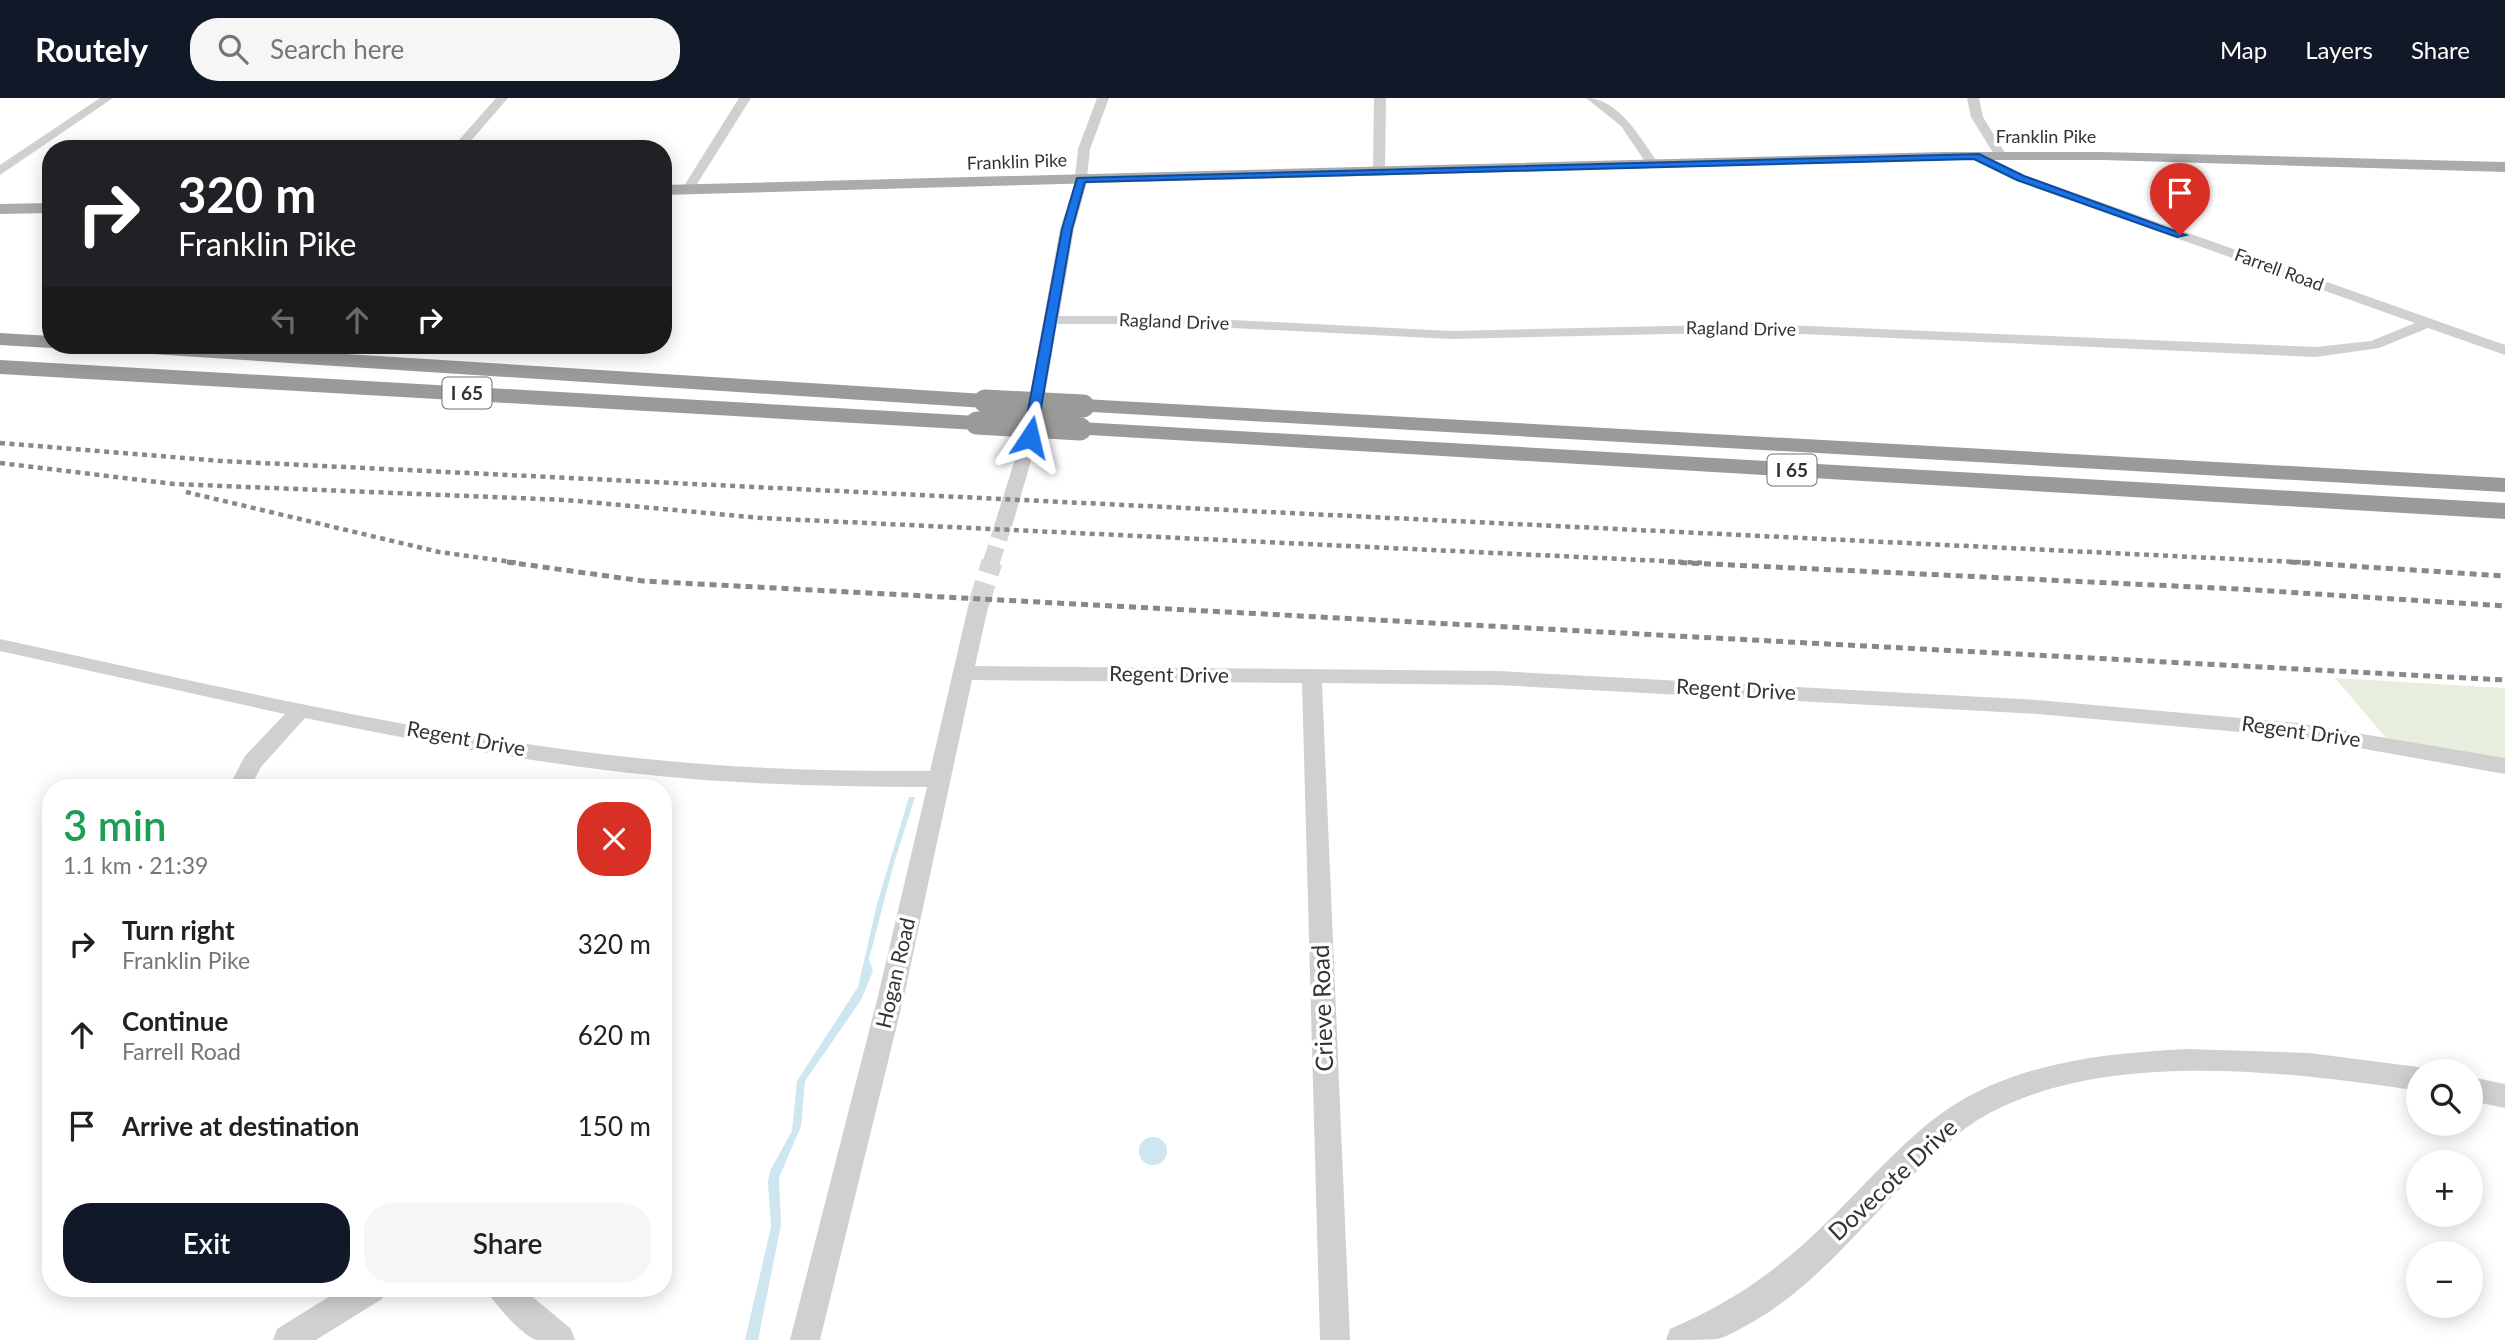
<!DOCTYPE html>
<html lang="en">
<head>
<meta charset="utf-8">
<style>
  :root { --surface:#fff; --page:#f6f6f6; --text:#202124; --muted:#757577; --accent:#111827 }
  body { margin:0; font-family:Lato,sans-serif; background:var(--page); color:var(--text); height:100vh; display:flex; flex-direction:column; font-size:26px; white-space:nowrap }
  * { box-sizing:border-box; margin:0 }
  p { font-size:23px; color:var(--muted) }
  .icon { flex:none; width:38px; height:38px; fill:none; stroke:currentColor; stroke-width:2; stroke-linecap:round; stroke-linejoin:round }
  .map { position:relative; flex:1; overflow:hidden }
  .panel { position:absolute; left:42px; top:681px; width:630px; height:518px; display:flex; flex-direction:column; background:var(--surface); border-radius:28px; box-shadow:0 4px 18px #0003 }
  .panel>* { flex:none }
  .banner { position:absolute; left:42px; top:42px; width:630px; height:214px; border-radius:28px; box-shadow:0 4px 18px #0003; background:#202124; color:#fff; overflow:hidden }
  .controls { position:absolute; left:2406px; top:961px; display:grid; gap:14px }
  .controls a { display:grid; place-items:center; width:77px; height:77px; border-radius:50%; background:var(--surface); box-shadow:0 4px 18px #0003; font-size:35px }
  .pin { position:absolute; display:grid; place-items:center; width:60px; height:60px; color:#fff; margin:-72px -30px; border-radius:50% 50% 50% 0; rotate:-45deg; box-shadow:0 0 7px #0007 }
  .pin .icon { rotate:45deg }
  .me { position:absolute; width:77px; margin:-38px; rotate:10deg; stroke-linejoin:round; filter:drop-shadow(0 0 5px #0008) }
  .turn { display:flex; align-items:center; gap:24px; height:147px; padding:0 21px; font-size:32px }
  .turn .icon { width:91px; height:91px; stroke-width:2.5 }
  .turn b { display:block; font-size:49px; line-height:60px }
  .lanes { display:flex; align-items:center; height:66px; padding:0 21px; background:#0003; justify-content:center; gap:35px; direction:ltr }
  .lanes .off { opacity:.35 }
  .round { display:grid; place-items:center; flex:none; width:74px; height:74px; border-radius:28px; background:var(--page) }
  .head { display:flex; align-items:center; justify-content:space-between; height:119px; padding:0 21px }
  h1 { font-size:42px; font-weight:600; line-height:52px; color:#1e9e55 }
  .action { display:flex; gap:14px; margin-top:auto; padding:14px 21px }
  .action a { flex:1; height:80px; border-radius:28px; background:var(--accent); color:#fff; font-size:28px; font-weight:600; line-height:80px; text-align:center }
  .action a+a { background:var(--page); color:var(--text) }
  ul { padding:0; list-style:none }
  li { display:flex; align-items:center; gap:21px; height:91px; padding:0 21px }
  li div { flex:1 }
  li b { display:block; font-size:26px }
  li em { font-style:normal }
  header { display:flex; align-items:center; gap:42px; box-sizing:border-box; height:98px; padding:0 35px; background:var(--accent); color:#fff }
  header strong { font-size:33px }
  nav { display:flex; gap:38px; margin-inline-start:auto; font-size:24px }
  .search { width:490px; height:63px; background:var(--page); display:flex; align-items:center; gap:18px; box-sizing:border-box; padding:0 24px; border-radius:28px; color:var(--muted); font-size:26px }
  .map>svg:first-child { display:block }
  .green { fill:#e8eede }
  .water { fill:#cde6f0 }
  .lines { fill:none; stroke-linecap:round; stroke-linejoin:round }
  .minor-tunnel-far1 { stroke:#d6d6d6; stroke-width:17; stroke-dasharray:17 8; stroke-linecap:butt }
  .minor-tunnel { stroke:#d6d6d6; stroke-width:21; stroke-dasharray:21 10; stroke-linecap:butt }
  .minor { fill:#d0d0d0; fill-rule:evenodd }
  .major { fill:#ababab; fill-rule:evenodd }
  .highway { fill:#9a9a9a; fill-rule:evenodd }
  .rail-far1 { stroke:#888; stroke-width:4.5; stroke-dasharray:5 4.5; stroke-linecap:butt }
  .rail { stroke:#888; stroke-width:5; stroke-dasharray:7 5; stroke-linecap:butt }
  .highway-bridge { stroke:#9a9a9a; stroke-width:23 }
  .route { fill:#1a73e8; stroke:#114b97; stroke-width:2 }
  .labels { text-anchor:middle; stroke-width:7; stroke-linejoin:round; paint-order:stroke }
  .far-street-label { font-size:18px; fill:#333; stroke:#fff }
  .shield { fill:#fff; stroke:#707070; stroke-width:2 }
  .shield-label { font-size:19px; font-weight:bold; fill:#333 }
  .street-label { font-size:21px; fill:#333; stroke:#fff }
  .near-street-label { font-size:24px; fill:#333; stroke:#fff }
</style>
</head>
<body>
<header>
<strong>Routely</strong>
<div class="search"><svg class="icon" aria-label="search" viewBox="0 0 24 24"><circle cx="10" cy="10" r="6"/><path d="M15 15l6 6"/></svg>Search here</div>
<nav><a>Map</a><a>Layers</a><a>Share</a></nav>
</header>
<div class="map">
<svg width="2505" height="1242" viewBox="0 0 2505 1242">
  <rect width="100%" height="100%" fill="#fff"/>
  <path class="green" d="M2335,580L2505,590V662L2386,640Z"/>
  <path class="water" d="M909,699H915L894,765L869,861L873,873L861,902L805,983L801,1028L779,1080L781,1127L758,1242H745L771,1129L768,1084L770,1073L792,1033L797,983L858,889L877,806Z
    M1139 1053a14 14 0 1 1 28 0a14 14 0 1 1-28 0Z"/>
  <g class="lines">
    <path class="minor-tunnel-far1" d="M991,465L1003,428"/>
    <path class="minor-tunnel" d="M979,505L992,464"/>
    <path class="minor" d="M100,0H113L0,77V67Z
      M496,0H508L464,51H451Z
      M739,0H751L692,94H684L682,91Z
      M1097,0H1109L1090,51L1086,88L1074,131L1059,218H1155L1451,233L1758,226L2316,249L2371,243L2415,225L2016,83L1972,61V55L1976,54L2024,77L2505,247V257L2428,230L2379,250L2316,259L1758,234L1451,241L1155,226H1057L1038,339L1012,428L1003,433L994,428L1022,339L1060,131L1074,88L1078,51Z
      M1374,0H1386L1385,73L1379,77L1373,73Z
      M1586,0C1619,0 1641,41 1658,65L1656,68H1648L1621,28Z
      M1967,0H1979L1983,19L2007,58L2005,61L1995,58L1971,19Z
      M979,499L986,501L989,505L975,568L1498,573L2037,602L2297,625L2505,660V676L2297,639L2037,616L1498,587L1322,585L1350,1242H1320L1302,585L972,582L904,898L820,1242H790L878,898L927,689C852,689 778,687 704,682C570,672 436,647 305,620L261,669L250,690H228L245,658L285,616L0,553V541C232,591 465,648 703,666C779,672 854,673 930,673L969,505L972,501Z
      M2188,951L2309,955L2418,969L2428,973H2418V993C2286,973 2095,949 1976,1023C1960,1033 1946,1047 1931,1060C1873,1113 1825,1181 1756,1222C1745,1228 1731,1237 1718,1241C1703,1242 1681,1242 1666,1242L1670,1231C1735,1203 1781,1170 1831,1120C1869,1083 1911,1033 1957,1005C2027,963 2108,955 2188,951Z
      M2471,979L2505,986V1010L2471,1003Z
      M343,1190H386L382,1201L316,1242H273L277,1231Z
      M486,1190H522L571,1231L575,1242C564,1242 546,1242 536,1242C522,1237 491,1203 486,1190Z"/>
    <path class="major" d="M1943,54H2102L2505,64V74L2102,62H1943L663,97V87Z
      M51,105V115L0,116V106Z"/>
    <path class="highway" d="M0,235L51,238V247H60L51,250L0,247Z
      M95,247H202L985,296L993,298L996,303L993,308L985,310L105,253L97,252Z
      M0,262L977,318L985,320L989,325L985,330L977,332L0,276Z
      M1083,301L2505,380V394L1075,313L1072,308L1075,303Z
      M1080,324L2505,405V421L1072,336L1068,331L1072,326Z"/>
    <path class="rail-far1" d="M0,345L221,363L2316,465
      M0,365L174,386L566,402L761,420L1705,465
      M186,394L439,454L519,465"/>
    <path class="rail" d="M507,464L643,483L2505,582
      M1668,464L2238,491L2505,508
      M2290,464L2505,478"/>
    <path class="highway-bridge" d="M985,303L1083,308
      M977,325L1080,331"/>
  </g>
  <path class="route" d="M1979,56L2024,78L2186,137L2177,139L2017,82L1974,61L1085,84L1072,131L1036,339L1030,343L1023,339L1062,131L1077,80Z"/>
  <g class="labels">
    <g class="far-street-label">
      <text x="2046" y="45">Franklin Pike</text>
      <text transform="translate(1017 64) rotate(-2)" y="6">Franklin Pike</text>
      <text transform="translate(2279 172) rotate(20)" y="6">Farrell Road</text>
      <text transform="translate(1174 224) rotate(2)" y="6">Ragland Drive</text>
      <text transform="translate(1741 231) rotate(1)" y="6">Ragland Drive</text>
    </g>
    <g class="shield">
      <rect x="442.5" y="279.5" width="49" height="31" rx="5"/>
      <rect x="1767.5" y="356.5" width="49" height="31" rx="5"/>
    </g>
    <g class="shield-label">
      <text x="467" y="302">I 65</text>
      <text x="1792" y="379">I 65</text>
    </g>
    <g class="street-label">
      <text transform="translate(1169 577) rotate(1)" y="7">Regent Drive</text>
      <text transform="translate(1736 592) rotate(3)" y="7">Regent Drive</text>
      <text transform="translate(2301 634) rotate(8)" y="7">Regent Drive</text>
      <text transform="translate(466 641) rotate(10)" y="7">Regent Drive</text>
      <text transform="translate(896 875) rotate(-77)" y="7">Hogan Road</text>
    </g>
    <g class="near-street-label">
      <text transform="translate(1323 910) rotate(-92)" y="8">Crieve Road</text>
      <text transform="translate(1893 1082) rotate(-43)" y="8">Dovecote Drive</text>
    </g>
  </g>
</svg>
<div class="controls">
<a><svg class="icon" aria-label="search" viewBox="0 0 24 24"><circle cx="10" cy="10" r="6"/><path d="M15 15l6 6"/></svg></a>
<a>+</a>
<a>−</a>
</div>
<div class="pin" style="left:2180px;top:137px;background:#d93025"><svg class="icon" aria-label="arrive" viewBox="0 0 24 24"><path d="M6 21V4h12l-3 4 3 4H6"/></svg></div>
<svg class="me" style="left:1030px;top:339px" viewBox="-20 -20 40 40"><path d="M0-17L14 15 0 8-14 15z" fill="#1a73e8" stroke="#fff" stroke-width="4"/></svg>
<div class="banner">
<div class="turn"><svg class="icon" aria-label="right" viewBox="0 0 24 24"><path d="M7 20v-9h11M14 6l5 5-5 5"/></svg><div><b>320 m</b>Franklin Pike</div></div>
<div class="lanes"><svg class="icon off" aria-label="left" viewBox="0 0 24 24"><path d="M17 20v-9H6M10 6l-5 5 5 5"/></svg><svg class="icon off" aria-label="ahead" viewBox="0 0 24 24"><path d="M12 20V5M6 11l6-6 6 6"/></svg><svg class="icon" aria-label="right" viewBox="0 0 24 24"><path d="M7 20v-9h11M14 6l5 5-5 5"/></svg></div>
</div>
<section class="panel">
<div class="head"><div><h1>3 min</h1><p>1.1 km · 21:39</p></div><a class="round" style="background:#d93025;color:#fff"><svg class="icon" aria-label="close" viewBox="0 0 24 24"><path d="M6 6l12 12M18 6L6 18"/></svg></a></div>
<ul>
<li><svg class="icon" aria-label="right" viewBox="0 0 24 24"><path d="M7 20v-9h11M14 6l5 5-5 5"/></svg><div><b>Turn right</b><p>Franklin Pike</p></div><em>320 m</em></li>
<li><svg class="icon" aria-label="ahead" viewBox="0 0 24 24"><path d="M12 20V5M6 11l6-6 6 6"/></svg><div><b>Continue</b><p>Farrell Road</p></div><em>620 m</em></li>
<li><svg class="icon" aria-label="arrive" viewBox="0 0 24 24"><path d="M6 21V4h12l-3 4 3 4H6"/></svg><div><b>Arrive at destination</b></div><em>150 m</em></li>
</ul>
<div class="action"><a>Exit</a><a>Share</a></div>
</section>
</div>
</body>
</html>
